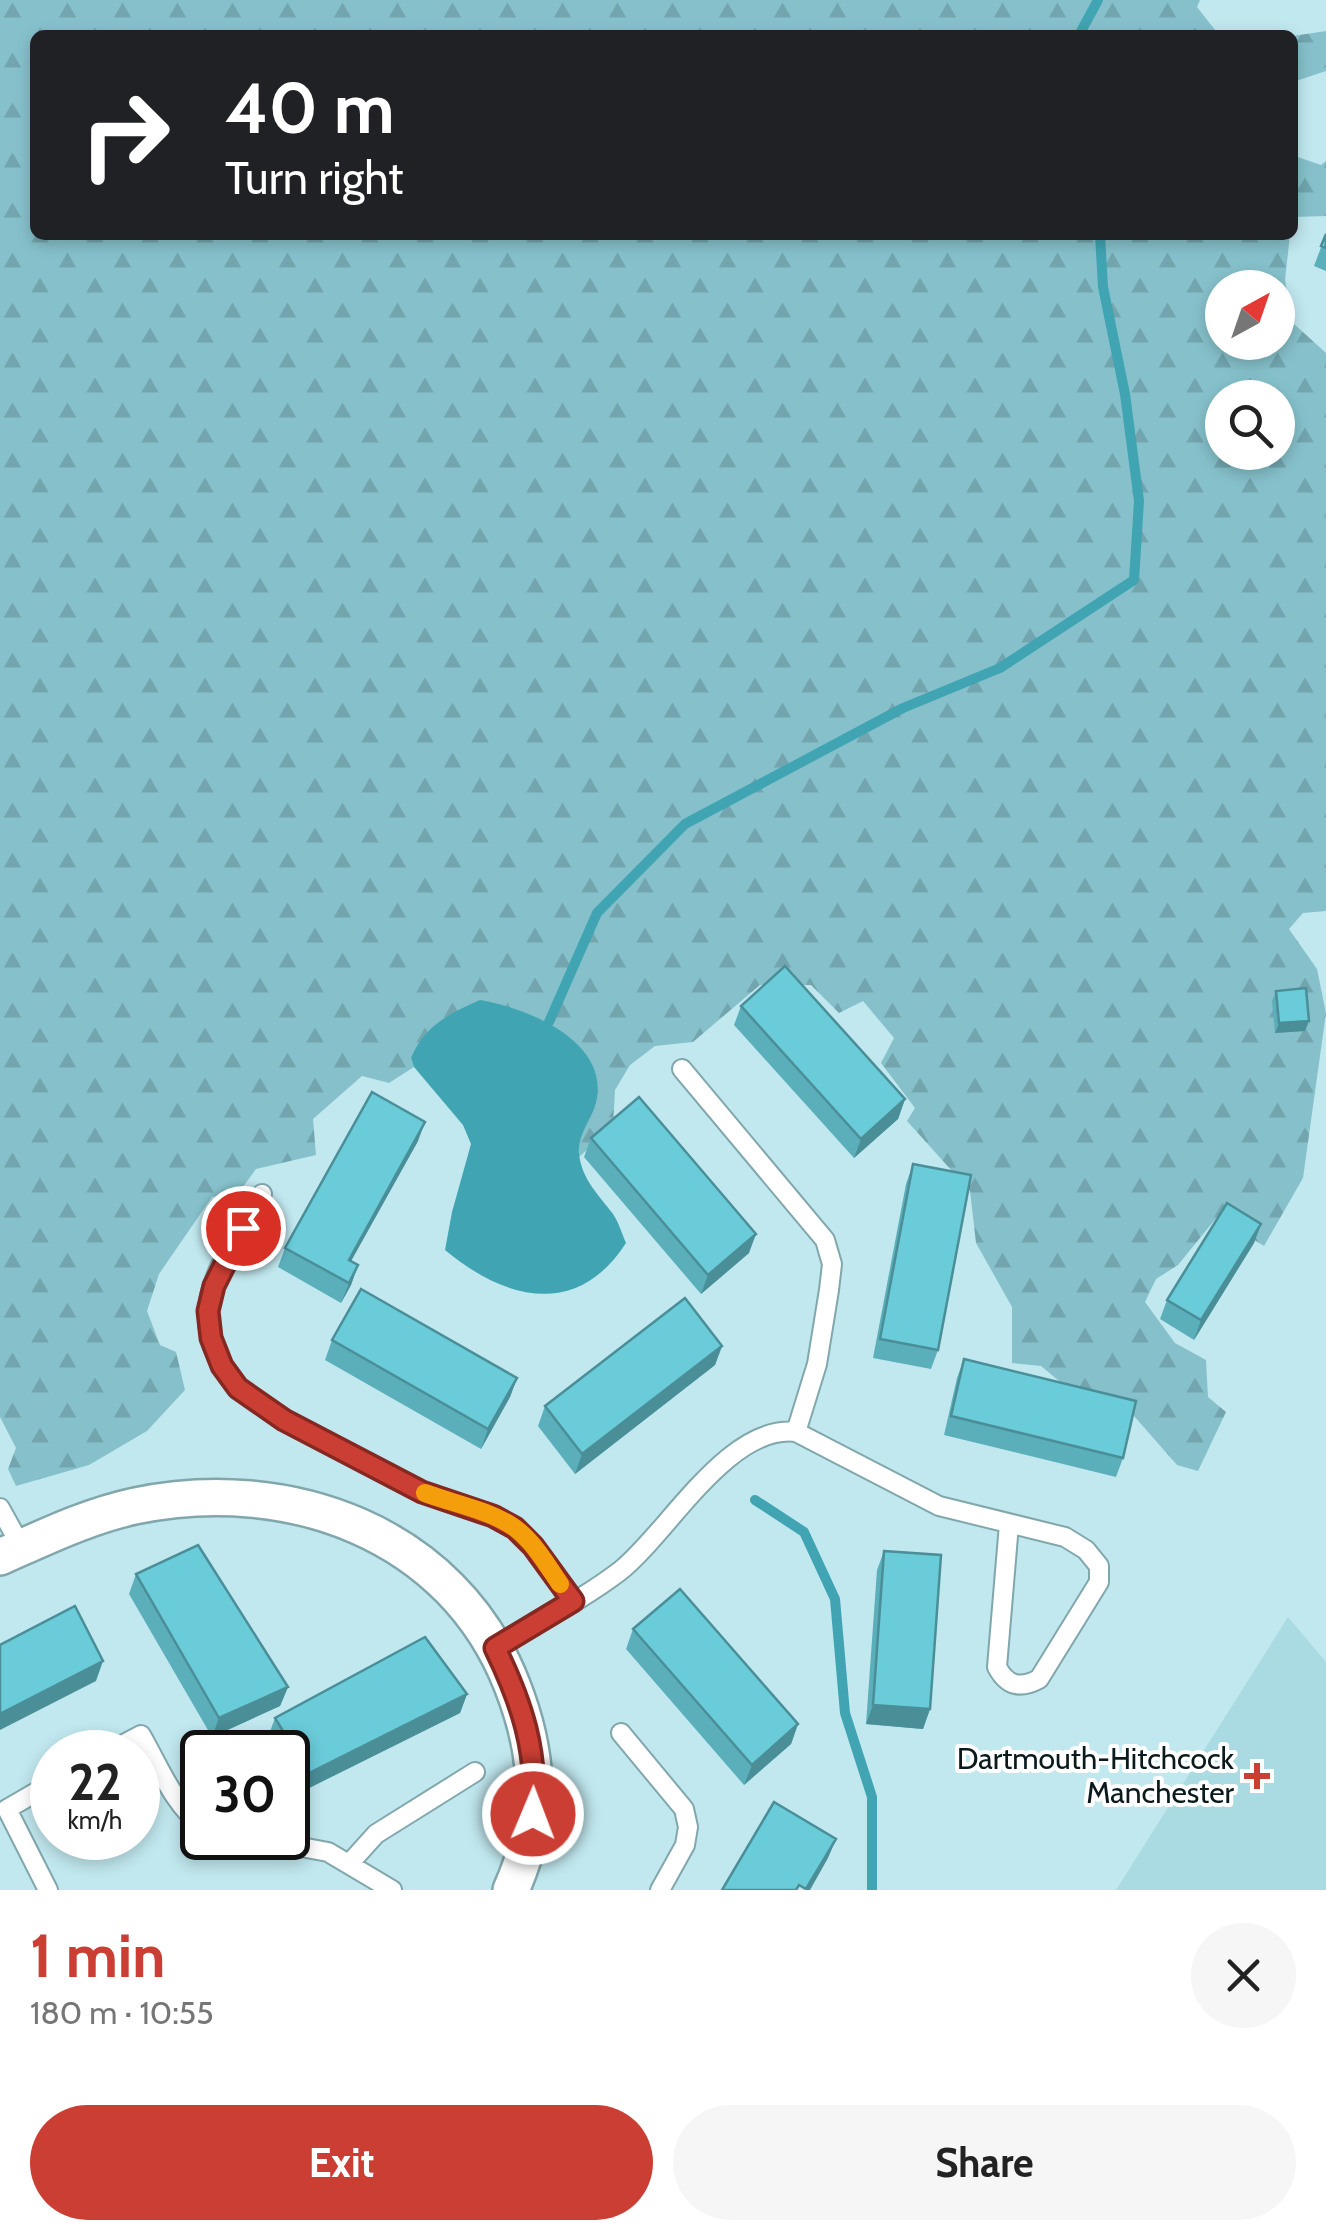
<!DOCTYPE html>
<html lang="en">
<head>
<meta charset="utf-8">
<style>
  :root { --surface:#fff; --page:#f6f6f6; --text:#222; --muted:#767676; --accent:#cb3e33 }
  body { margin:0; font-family:Cabin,sans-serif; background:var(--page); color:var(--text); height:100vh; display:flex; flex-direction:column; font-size:38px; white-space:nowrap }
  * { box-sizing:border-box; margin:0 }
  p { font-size:32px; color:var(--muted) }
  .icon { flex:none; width:55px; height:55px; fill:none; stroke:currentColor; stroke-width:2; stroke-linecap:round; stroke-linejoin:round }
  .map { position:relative; height:1890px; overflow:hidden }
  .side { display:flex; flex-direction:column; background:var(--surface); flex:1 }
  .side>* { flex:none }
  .hud { position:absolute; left:30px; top:30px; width:1268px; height:210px; border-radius:15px; box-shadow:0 5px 15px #0003; background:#202124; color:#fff; overflow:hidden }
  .needle { width:65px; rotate:40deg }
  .tools { position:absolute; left:1205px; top:270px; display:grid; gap:20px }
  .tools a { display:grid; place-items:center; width:90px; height:90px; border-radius:50%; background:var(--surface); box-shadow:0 5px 15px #0003; font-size:50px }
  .speed { position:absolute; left:30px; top:1730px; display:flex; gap:20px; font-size:50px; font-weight:700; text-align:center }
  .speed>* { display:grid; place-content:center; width:130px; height:130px; border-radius:50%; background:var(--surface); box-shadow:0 5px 15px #0003; line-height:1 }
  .speed small { font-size:25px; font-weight:400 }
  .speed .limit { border:5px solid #111; border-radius:15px; background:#fff; color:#111 }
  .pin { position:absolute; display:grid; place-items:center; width:85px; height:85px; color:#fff; margin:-42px; border:5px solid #fff; border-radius:50%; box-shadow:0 2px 10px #0007 }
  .me { position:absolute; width:110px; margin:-55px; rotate:1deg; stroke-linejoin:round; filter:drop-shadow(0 0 8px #0008) }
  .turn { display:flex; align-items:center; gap:35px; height:210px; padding:0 30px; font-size:45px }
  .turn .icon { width:130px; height:130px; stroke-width:2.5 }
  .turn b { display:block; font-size:70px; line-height:85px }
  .round { display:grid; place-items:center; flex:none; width:105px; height:105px; border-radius:52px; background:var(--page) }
  .head { display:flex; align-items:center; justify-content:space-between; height:170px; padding:0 30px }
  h1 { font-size:60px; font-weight:700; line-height:75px; color:var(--accent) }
  .cta { display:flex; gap:20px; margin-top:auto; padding:20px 30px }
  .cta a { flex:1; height:115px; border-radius:60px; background:var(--accent); color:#fff; font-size:40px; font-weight:700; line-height:115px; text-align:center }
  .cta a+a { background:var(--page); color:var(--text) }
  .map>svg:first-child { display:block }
  .built { fill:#aadae2 }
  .forest { fill:url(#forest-firs); fill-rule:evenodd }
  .water { fill:#40a4b2 }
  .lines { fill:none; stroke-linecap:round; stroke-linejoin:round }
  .stream { stroke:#40a4b2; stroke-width:10 }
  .service-casing { stroke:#81a7ad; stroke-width:22 }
  .minor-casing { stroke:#81a7ad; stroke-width:40 }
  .service { stroke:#fff; stroke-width:18 }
  .minor { stroke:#fff; stroke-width:35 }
  .wall { fill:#5bafbb }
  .shaded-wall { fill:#4a8e98 }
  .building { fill:#6acbd9; stroke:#4a8e98; stroke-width:2.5 }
  .route-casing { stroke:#842821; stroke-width:25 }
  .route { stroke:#cb3e33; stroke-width:18 }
  .slow { stroke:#f59e0b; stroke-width:18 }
  .poi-dot { fill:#cb3e33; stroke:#fff; stroke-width:4 }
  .labels { text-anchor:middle; stroke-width:8; stroke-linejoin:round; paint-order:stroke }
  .poi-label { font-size:30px; fill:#0a191b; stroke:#fff; text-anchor:end }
</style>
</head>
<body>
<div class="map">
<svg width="1326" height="1890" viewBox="0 0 1326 1890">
  <defs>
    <pattern id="forest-firs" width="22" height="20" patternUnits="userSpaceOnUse" patternTransform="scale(2.5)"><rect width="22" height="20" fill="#86c1cb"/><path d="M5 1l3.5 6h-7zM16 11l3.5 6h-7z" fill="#72a5ae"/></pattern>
  </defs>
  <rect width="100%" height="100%" fill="#c1e8ef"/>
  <path class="built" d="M1288,1617L1326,1662V1890H1116Z"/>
  <path class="forest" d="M0,0H1200L1197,7L1219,35H35V235H1290L1285,280L1293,323L1326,353V911L1303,913L1289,929L1317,969L1326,1013L1303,1178L1264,1246L1217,1217L1178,1265L1156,1279L1145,1302L1175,1343L1206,1360L1208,1397L1226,1412L1198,1471L1177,1465L1134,1416L1083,1401L1041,1366L1012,1363V1307L976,1243L970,1191L907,1121L915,1108L881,1063L894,1038L863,1001L839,1013L811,985H760L693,1042L655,1046L630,1065L615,1090L613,1127L579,1157V1140L597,1100L411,1058L414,1067L389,1083L362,1076L313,1119L316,1155L256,1169L240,1191L212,1197L159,1274L147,1311L160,1345L176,1352L185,1390L147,1431L89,1465L16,1486L8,1469L16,1448L0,1417ZM1222,288H1278V342H1222ZM1222,398H1278V452H1222Z
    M1326,31V71L1293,82V36Z
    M1292,155L1321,165L1326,161V216L1293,217Z"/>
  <path class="water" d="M480,1000C527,1008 611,1041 596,1103C591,1121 577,1135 579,1154C582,1180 599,1195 613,1214C619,1223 622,1234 626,1243C577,1319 505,1300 445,1250L452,1212L471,1144L463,1125L414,1067L411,1058C424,1026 450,1013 480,1000Z"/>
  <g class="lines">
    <path class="stream" d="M1079,35L1098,0
      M549,1022L597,913L685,824L903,708L1000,668L1134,580L1139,501L1125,394L1103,287L1100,235
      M755,1500L804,1532L835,1599L845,1713L872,1797V1890"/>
    <g class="service-casing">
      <path id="service" d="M262,1194C243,1229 209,1271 208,1312C205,1389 285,1421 343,1451C370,1465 396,1481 424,1493C454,1505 491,1509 516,1529C540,1548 556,1577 573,1601
        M796,1432L939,1506L1065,1537L1086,1550L1099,1566V1582L1039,1679C1020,1689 1007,1686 997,1667L1009,1524
        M0,1508L22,1548
        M495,1648C536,1623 582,1600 620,1571C668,1533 728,1424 796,1432L817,1364L829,1290L832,1264L825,1240L682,1069
        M621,1733L684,1809L688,1827L685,1845L660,1890
        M109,1752L141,1735C158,1764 174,1806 202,1825
        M253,1838L328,1852L392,1890
        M349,1864L376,1834L475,1772
        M48,1890L7,1809L52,1783"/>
    </g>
    <g class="minor-casing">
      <path id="minor" d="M0,1557C43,1538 88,1516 135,1506C288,1474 452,1532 512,1685C540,1756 543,1819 511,1890"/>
    </g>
    <use href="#service" class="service"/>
    <use href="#minor" class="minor"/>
  </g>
  <path class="wall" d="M1326,234V271L1314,266Z
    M1276,991L1309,1021L1305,1031L1275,1033L1272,1001Z
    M741,1006L905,1099L898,1119L854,1158L734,1025Z
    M591,1138L749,1253L701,1294L584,1157Z
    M418,1141L351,1261L358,1265L351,1285L341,1303L278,1267L285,1248Z
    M913,1164L938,1350L931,1369L873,1358L906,1184Z
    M1261,1224L1254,1243L1194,1340L1160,1319L1167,1300Z
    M332,1340L517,1378L510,1397L481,1449L325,1360Z
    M722,1346L715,1365L575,1474L538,1426L545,1406Z
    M964,1359L1123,1458L1116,1477L944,1435L957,1378Z
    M884,1551L930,1709L923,1729L866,1724L877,1570Z
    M136,1574L288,1687L280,1706L212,1737L129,1594Z
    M633,1629L798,1724L791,1744L744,1785L626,1649Z
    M467,1694L460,1713L301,1792L288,1769V1752H277L268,1737L275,1718Z"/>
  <path class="shaded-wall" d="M1309,1021L1305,1031L1275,1033L1279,1023Z
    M905,1099L898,1119L854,1158L861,1139Z
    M425,1122L418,1141L341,1279L349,1260Z
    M1261,1224L1254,1243L1194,1340L1201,1320Z
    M756,1234L749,1253L701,1294L708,1275Z
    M358,1265L351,1285L341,1303L349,1283Z
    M722,1346L715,1365L575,1474L582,1454Z
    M517,1378L510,1397L481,1449L488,1429Z
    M103,1661L96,1681L0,1730V1714Z
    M288,1687L280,1706L212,1737L219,1718Z
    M467,1694L460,1713L301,1792L309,1773Z
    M873,1705L930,1709L923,1729L866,1724Z
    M798,1724L791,1744L744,1785L752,1765Z
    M836,1839L828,1858L810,1890H805Z"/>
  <path class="building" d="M1326,234V248L1321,246Z
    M785,966L905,1099L861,1139L741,1006Z
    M1306,988L1309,1021L1279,1023L1276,991Z
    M372,1092L425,1122L349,1260L358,1265L349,1283L285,1248Z
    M639,1097L756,1234L708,1275L591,1138Z
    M913,1164L971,1175L938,1350L880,1339Z
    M1227,1203L1261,1224L1201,1320L1167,1300Z
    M361,1289L517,1378L488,1429L332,1340Z
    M685,1298L722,1346L582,1454L545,1406Z
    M964,1359L1136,1401L1123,1458L951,1416Z
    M198,1545L288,1687L219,1718L136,1574Z
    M884,1551L941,1555L930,1709L873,1705Z
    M680,1589L798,1724L752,1765L633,1629Z
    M75,1606L103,1661L0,1714V1645Z
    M425,1637L467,1694L309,1773L275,1718Z
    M774,1802L836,1839L806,1889L799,1885L796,1890H722Z"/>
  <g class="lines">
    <g class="route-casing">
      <path id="route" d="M243,1228L214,1286L208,1311L211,1338L222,1366L238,1388L284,1420L422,1492L493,1516L515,1528L533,1546L573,1601L495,1648C522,1703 538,1752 533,1814"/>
    </g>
    <use href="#route" class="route"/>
    <path class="slow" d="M425,1493C454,1504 490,1510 515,1528C534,1542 547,1565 560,1584"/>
  </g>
  <path class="poi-dot" d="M1252 1761h10v10h10v10h-10v10h-10v-10h-10v-10h10z"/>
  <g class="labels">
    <g class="poi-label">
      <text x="1234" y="1769">Dartmouth-Hitchcock<tspan x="1234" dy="34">Manchester</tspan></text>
    </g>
  </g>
</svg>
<div class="tools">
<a><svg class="needle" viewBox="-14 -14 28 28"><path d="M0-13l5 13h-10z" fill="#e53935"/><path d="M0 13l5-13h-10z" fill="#767676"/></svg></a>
<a><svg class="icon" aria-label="search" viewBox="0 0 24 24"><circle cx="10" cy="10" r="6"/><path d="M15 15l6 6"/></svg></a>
</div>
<div class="speed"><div>22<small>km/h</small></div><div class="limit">30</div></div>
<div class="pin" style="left:243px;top:1228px;background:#d93025"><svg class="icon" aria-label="arrive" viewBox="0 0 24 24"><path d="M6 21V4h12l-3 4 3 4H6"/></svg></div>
<svg class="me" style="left:533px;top:1814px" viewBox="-20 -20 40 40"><circle r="17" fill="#cb3e33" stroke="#fff" stroke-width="3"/><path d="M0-11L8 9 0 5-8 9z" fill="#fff"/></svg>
<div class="hud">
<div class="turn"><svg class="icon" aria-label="right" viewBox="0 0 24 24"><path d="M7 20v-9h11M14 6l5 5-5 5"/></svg><div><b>40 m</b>Turn right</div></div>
</div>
</div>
<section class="side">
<div class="head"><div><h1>1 min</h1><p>180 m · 10:55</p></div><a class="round"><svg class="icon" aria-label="close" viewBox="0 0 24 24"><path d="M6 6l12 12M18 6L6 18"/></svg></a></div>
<div class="cta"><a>Exit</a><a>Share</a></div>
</section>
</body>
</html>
